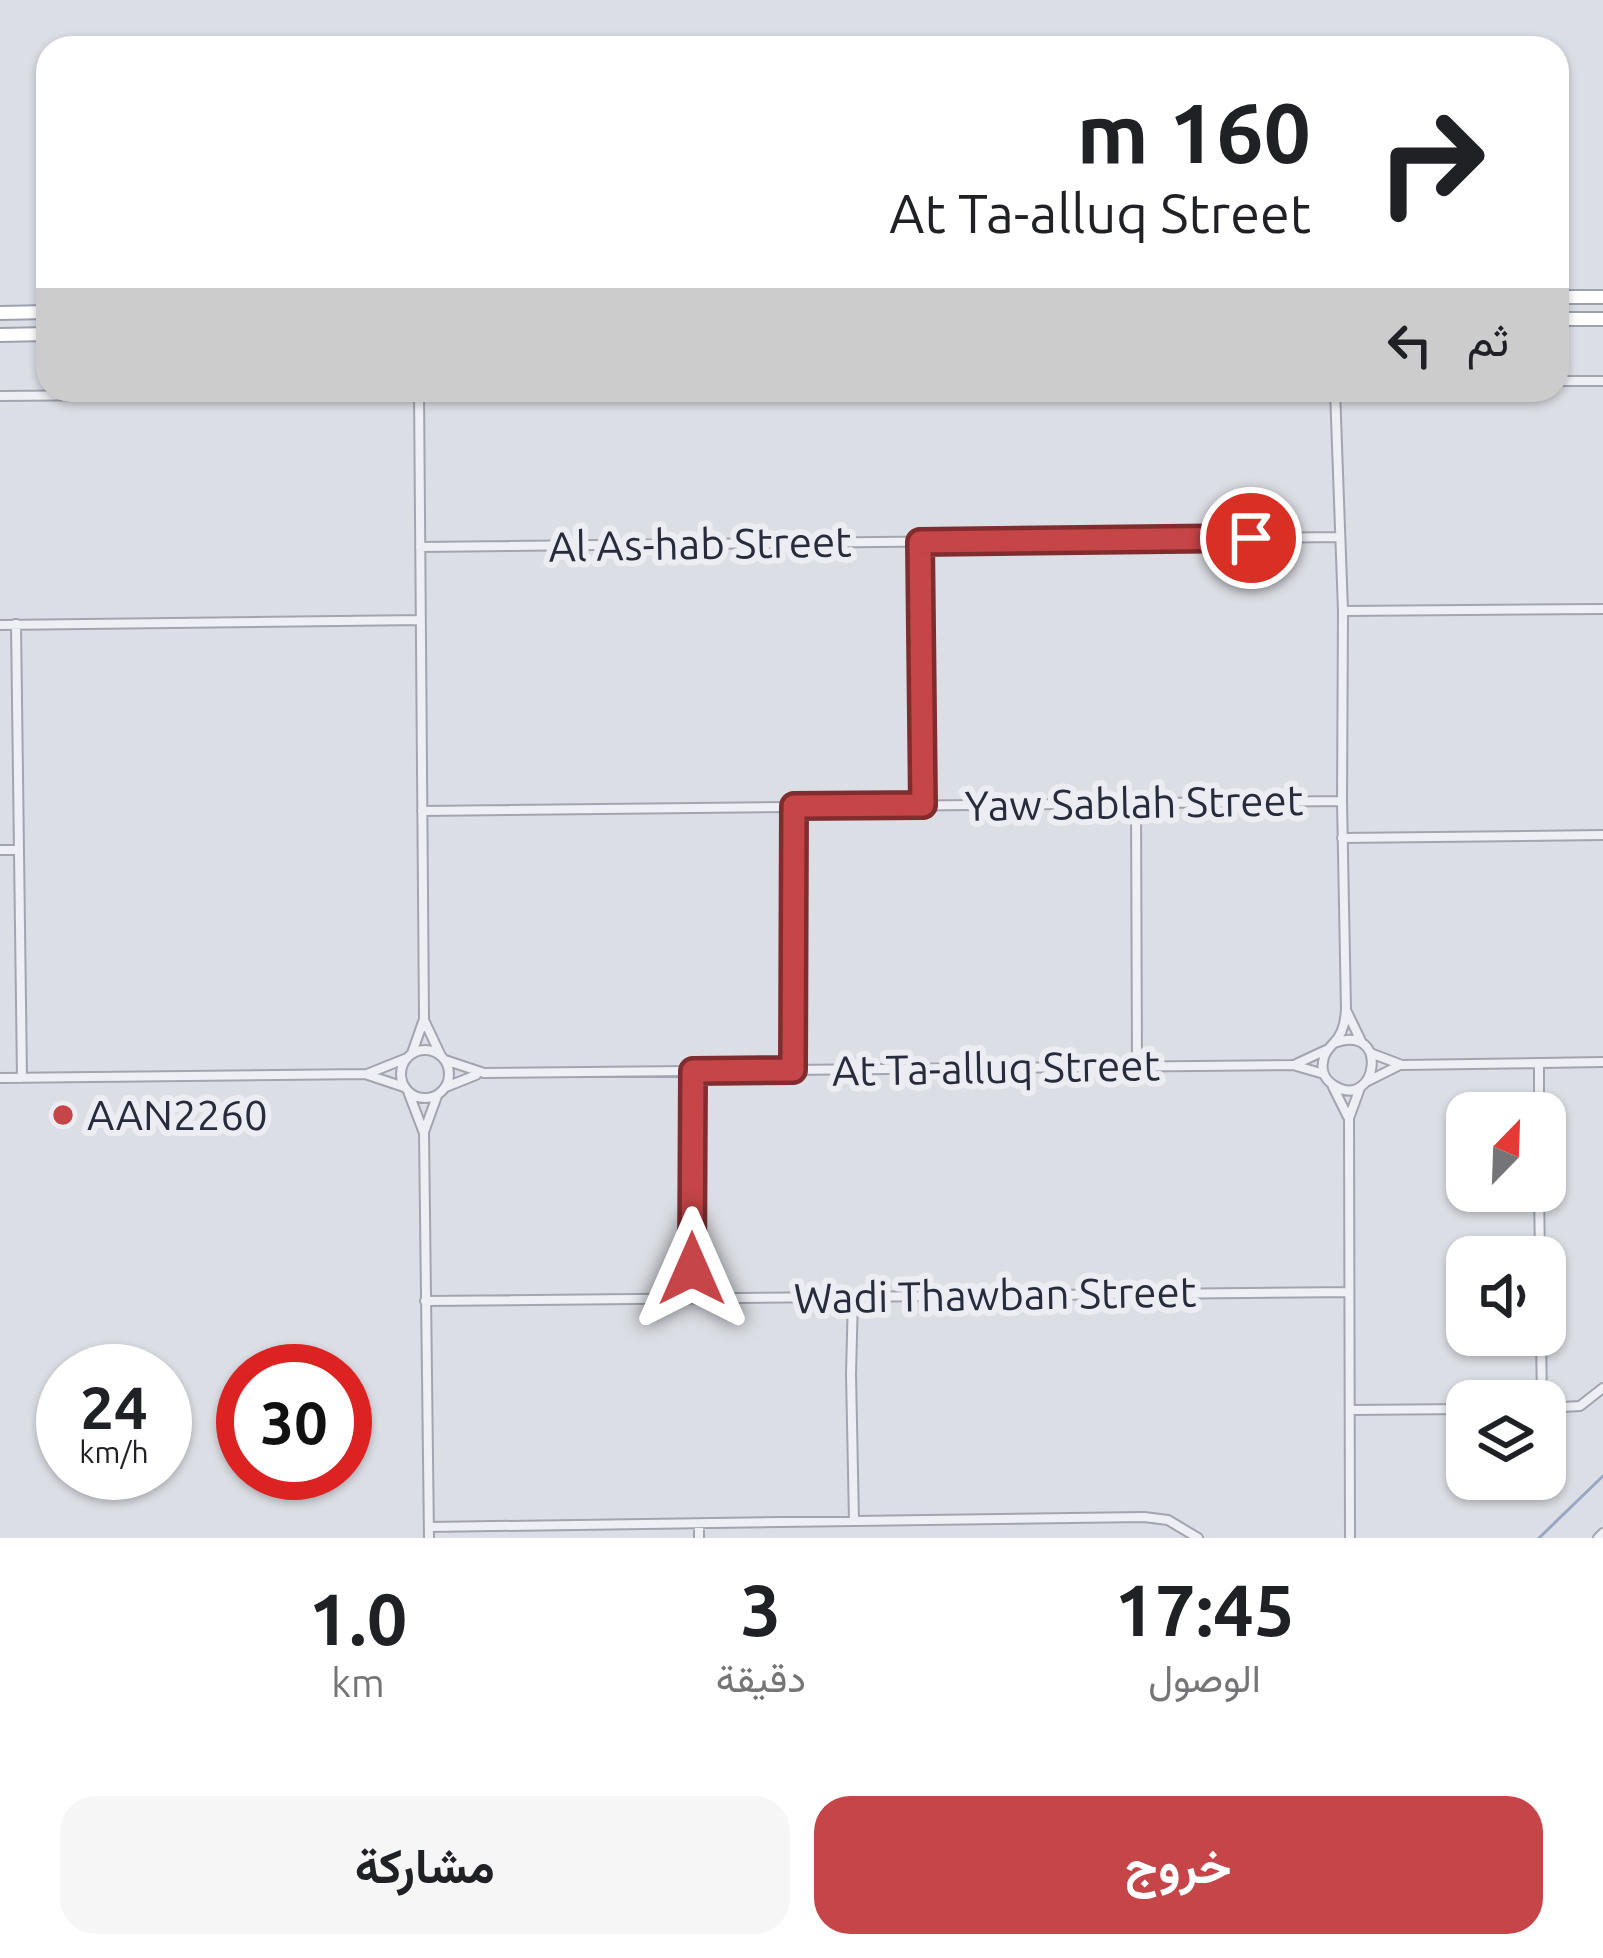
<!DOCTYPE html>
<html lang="ar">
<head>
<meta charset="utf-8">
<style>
  :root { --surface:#fff; --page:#f6f6f6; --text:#202124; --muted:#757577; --accent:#c64548 }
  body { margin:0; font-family:Ubuntu,Vazirmatn,sans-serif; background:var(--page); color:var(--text); direction:rtl; height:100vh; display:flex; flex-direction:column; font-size:45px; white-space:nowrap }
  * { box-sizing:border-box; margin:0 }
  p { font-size:39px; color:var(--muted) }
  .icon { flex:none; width:66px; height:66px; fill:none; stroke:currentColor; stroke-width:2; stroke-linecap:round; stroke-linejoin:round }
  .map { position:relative; height:1538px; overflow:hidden; direction:ltr }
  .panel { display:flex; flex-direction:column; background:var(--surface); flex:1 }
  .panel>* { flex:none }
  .banner { position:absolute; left:36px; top:36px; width:1533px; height:366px; border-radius:36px; box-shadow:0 3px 9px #0004; direction:rtl; background:#fff; color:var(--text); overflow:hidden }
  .needle { width:78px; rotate:23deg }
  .fabs { position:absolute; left:1446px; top:1092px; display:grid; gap:24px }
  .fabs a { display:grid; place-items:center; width:120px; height:120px; border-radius:24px; background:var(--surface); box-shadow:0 3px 9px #0004; font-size:60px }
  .speed { position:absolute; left:36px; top:1344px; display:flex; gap:24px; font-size:60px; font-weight:700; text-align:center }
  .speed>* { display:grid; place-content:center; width:156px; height:156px; border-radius:50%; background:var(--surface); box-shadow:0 3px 9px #0004; line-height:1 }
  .speed small { font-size:30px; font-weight:400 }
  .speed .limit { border:18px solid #d22; background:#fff; color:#111 }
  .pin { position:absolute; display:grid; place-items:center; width:102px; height:102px; color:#fff; margin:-51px; border:6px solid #fff; border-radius:50%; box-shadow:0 3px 12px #0007 }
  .me { position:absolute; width:132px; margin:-66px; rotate:0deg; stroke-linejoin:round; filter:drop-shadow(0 0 9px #0008) }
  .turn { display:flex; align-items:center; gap:42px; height:252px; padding:0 60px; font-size:54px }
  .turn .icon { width:156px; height:156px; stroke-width:2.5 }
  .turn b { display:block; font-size:84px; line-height:102px }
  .then { display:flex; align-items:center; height:114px; padding:0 60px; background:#0003; gap:24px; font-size:45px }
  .eta { display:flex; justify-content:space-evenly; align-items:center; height:204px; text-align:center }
  .eta b { font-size:72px; font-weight:700; line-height:84px }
  .primary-button { display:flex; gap:24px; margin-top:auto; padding:24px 60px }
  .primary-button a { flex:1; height:138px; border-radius:36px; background:var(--accent); color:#fff; font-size:48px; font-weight:700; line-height:138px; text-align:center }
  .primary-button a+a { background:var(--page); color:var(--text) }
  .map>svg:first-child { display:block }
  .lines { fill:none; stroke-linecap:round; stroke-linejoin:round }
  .stream { stroke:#98a8c4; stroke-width:3 }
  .street-casing { stroke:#a2a5af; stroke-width:12 }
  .primary-casing { stroke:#9ca1b0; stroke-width:16 }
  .street { stroke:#eeeff4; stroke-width:8 }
  .primary { stroke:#fff; stroke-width:12 }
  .route-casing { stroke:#812d2f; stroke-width:30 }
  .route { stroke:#c64548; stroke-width:21 }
  .poi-dot { fill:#c64548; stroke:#ebedf3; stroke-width:4.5 }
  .labels { text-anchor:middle; stroke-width:12; stroke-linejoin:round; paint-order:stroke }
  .street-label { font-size:42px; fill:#272b3b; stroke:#ebedf3 }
  .poi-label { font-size:42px; fill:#272b3b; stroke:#ebedf3; text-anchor:start }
</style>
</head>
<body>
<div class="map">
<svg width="1603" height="1538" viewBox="0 0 1603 1538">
  <rect width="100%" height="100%" fill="#dcdee5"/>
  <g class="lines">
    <path class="stream" d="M1539,1538L1603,1476"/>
    <g class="street-casing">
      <path id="street" d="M1557,381H1603
        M0,396L658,390
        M919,542L923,804
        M420,547L1340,537
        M1343,611L1603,609
        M16,624L22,1078
        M0,625L421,620
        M1136,803L1137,1067
        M422,811L1342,801
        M1342,838L1603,835
        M0,850H18
        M1347,1012L1361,1041
        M424,1020L441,1056
        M1334,1043C1391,1022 1377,1111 1335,1086C1326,1081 1321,1072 1323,1062C1324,1051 1332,1046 1338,1038C1344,1029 1345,1020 1346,1010L1342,801L1343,611L1335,390
        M401 1074a24 24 0 1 1 48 0a24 24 0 1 1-48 0Z
        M412,1053L424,1019L419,390
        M1373,1054L1402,1065L1603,1062
        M445,1060L484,1073L1293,1065L1324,1074
        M1539,1063V1113
        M1296,1064L1326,1050
        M793,1070V806
        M368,1075L404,1087
        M0,1078L367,1074L407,1058
        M1368,1081L1398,1066
        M446,1087L476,1075
        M1333,1087L1348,1117
        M409,1094L424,1133L429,1538
        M424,1132L437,1096
        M1539,1191L1540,1257
        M853,1297L851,1374L854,1521
        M692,1298L693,1071
        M425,1301L1349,1292
        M1541,1335L1542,1401
        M1545,1408L1580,1406L1603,1388
        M1350,1410L1467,1409
        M699,1524V1538
        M429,1527L1144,1517L1168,1520L1198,1538
        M1350,1538L1349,1118L1360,1088
        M1598,1538L1603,1533"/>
    </g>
    <g class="primary-casing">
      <path id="primary" d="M1557,297H1603
        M0,313L48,312
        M1557,319H1603
        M0,335L48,334"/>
    </g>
    <use href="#street" class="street"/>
    <use href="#primary" class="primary"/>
  </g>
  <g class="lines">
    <g class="route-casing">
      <path id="route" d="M692,1269L693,1071L793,1070L794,806L923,805L920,542L1251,538"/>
    </g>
    <use href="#route" class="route"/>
  </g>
  <circle class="poi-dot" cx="63" cy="1115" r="12"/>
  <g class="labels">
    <g class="street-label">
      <text transform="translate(700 544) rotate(-1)" y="15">Al As-hab Street</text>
      <text transform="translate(1134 803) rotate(-1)" y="15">Yaw Sablah Street</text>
      <text transform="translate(996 1068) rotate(-1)" y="15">At Ta-alluq Street</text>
      <text transform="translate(995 1295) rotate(-1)" y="15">Wadi Thawban Street</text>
    </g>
    <g class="poi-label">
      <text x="87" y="1130">AAN2260</text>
    </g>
  </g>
</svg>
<div class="fabs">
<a><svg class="needle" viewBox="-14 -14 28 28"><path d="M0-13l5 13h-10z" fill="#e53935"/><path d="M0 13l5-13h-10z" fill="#757577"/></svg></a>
<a><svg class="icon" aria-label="sound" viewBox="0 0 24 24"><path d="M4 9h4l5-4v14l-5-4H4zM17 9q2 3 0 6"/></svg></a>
<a><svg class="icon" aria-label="layers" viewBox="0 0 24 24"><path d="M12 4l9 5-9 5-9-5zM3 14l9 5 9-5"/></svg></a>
</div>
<div class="speed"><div>24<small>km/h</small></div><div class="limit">30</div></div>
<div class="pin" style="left:1251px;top:538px;background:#d93025"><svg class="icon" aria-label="arrive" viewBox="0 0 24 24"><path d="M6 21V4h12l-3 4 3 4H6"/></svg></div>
<svg class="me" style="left:692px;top:1269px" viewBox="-20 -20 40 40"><path d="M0-17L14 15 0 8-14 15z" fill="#c64548" stroke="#fff" stroke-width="4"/></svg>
<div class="banner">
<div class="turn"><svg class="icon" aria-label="right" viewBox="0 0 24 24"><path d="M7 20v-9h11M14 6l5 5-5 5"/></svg><div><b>160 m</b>At Ta-alluq Street</div></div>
<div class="then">ثم<svg class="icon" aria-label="left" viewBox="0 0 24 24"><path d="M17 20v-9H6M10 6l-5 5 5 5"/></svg></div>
</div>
</div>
<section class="panel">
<div class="eta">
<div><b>17:45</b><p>الوصول</p></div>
<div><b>3</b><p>دقيقة</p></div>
<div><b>1.0</b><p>km</p></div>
</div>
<div class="primary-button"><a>خروج</a><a>مشاركة</a></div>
</section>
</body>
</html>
